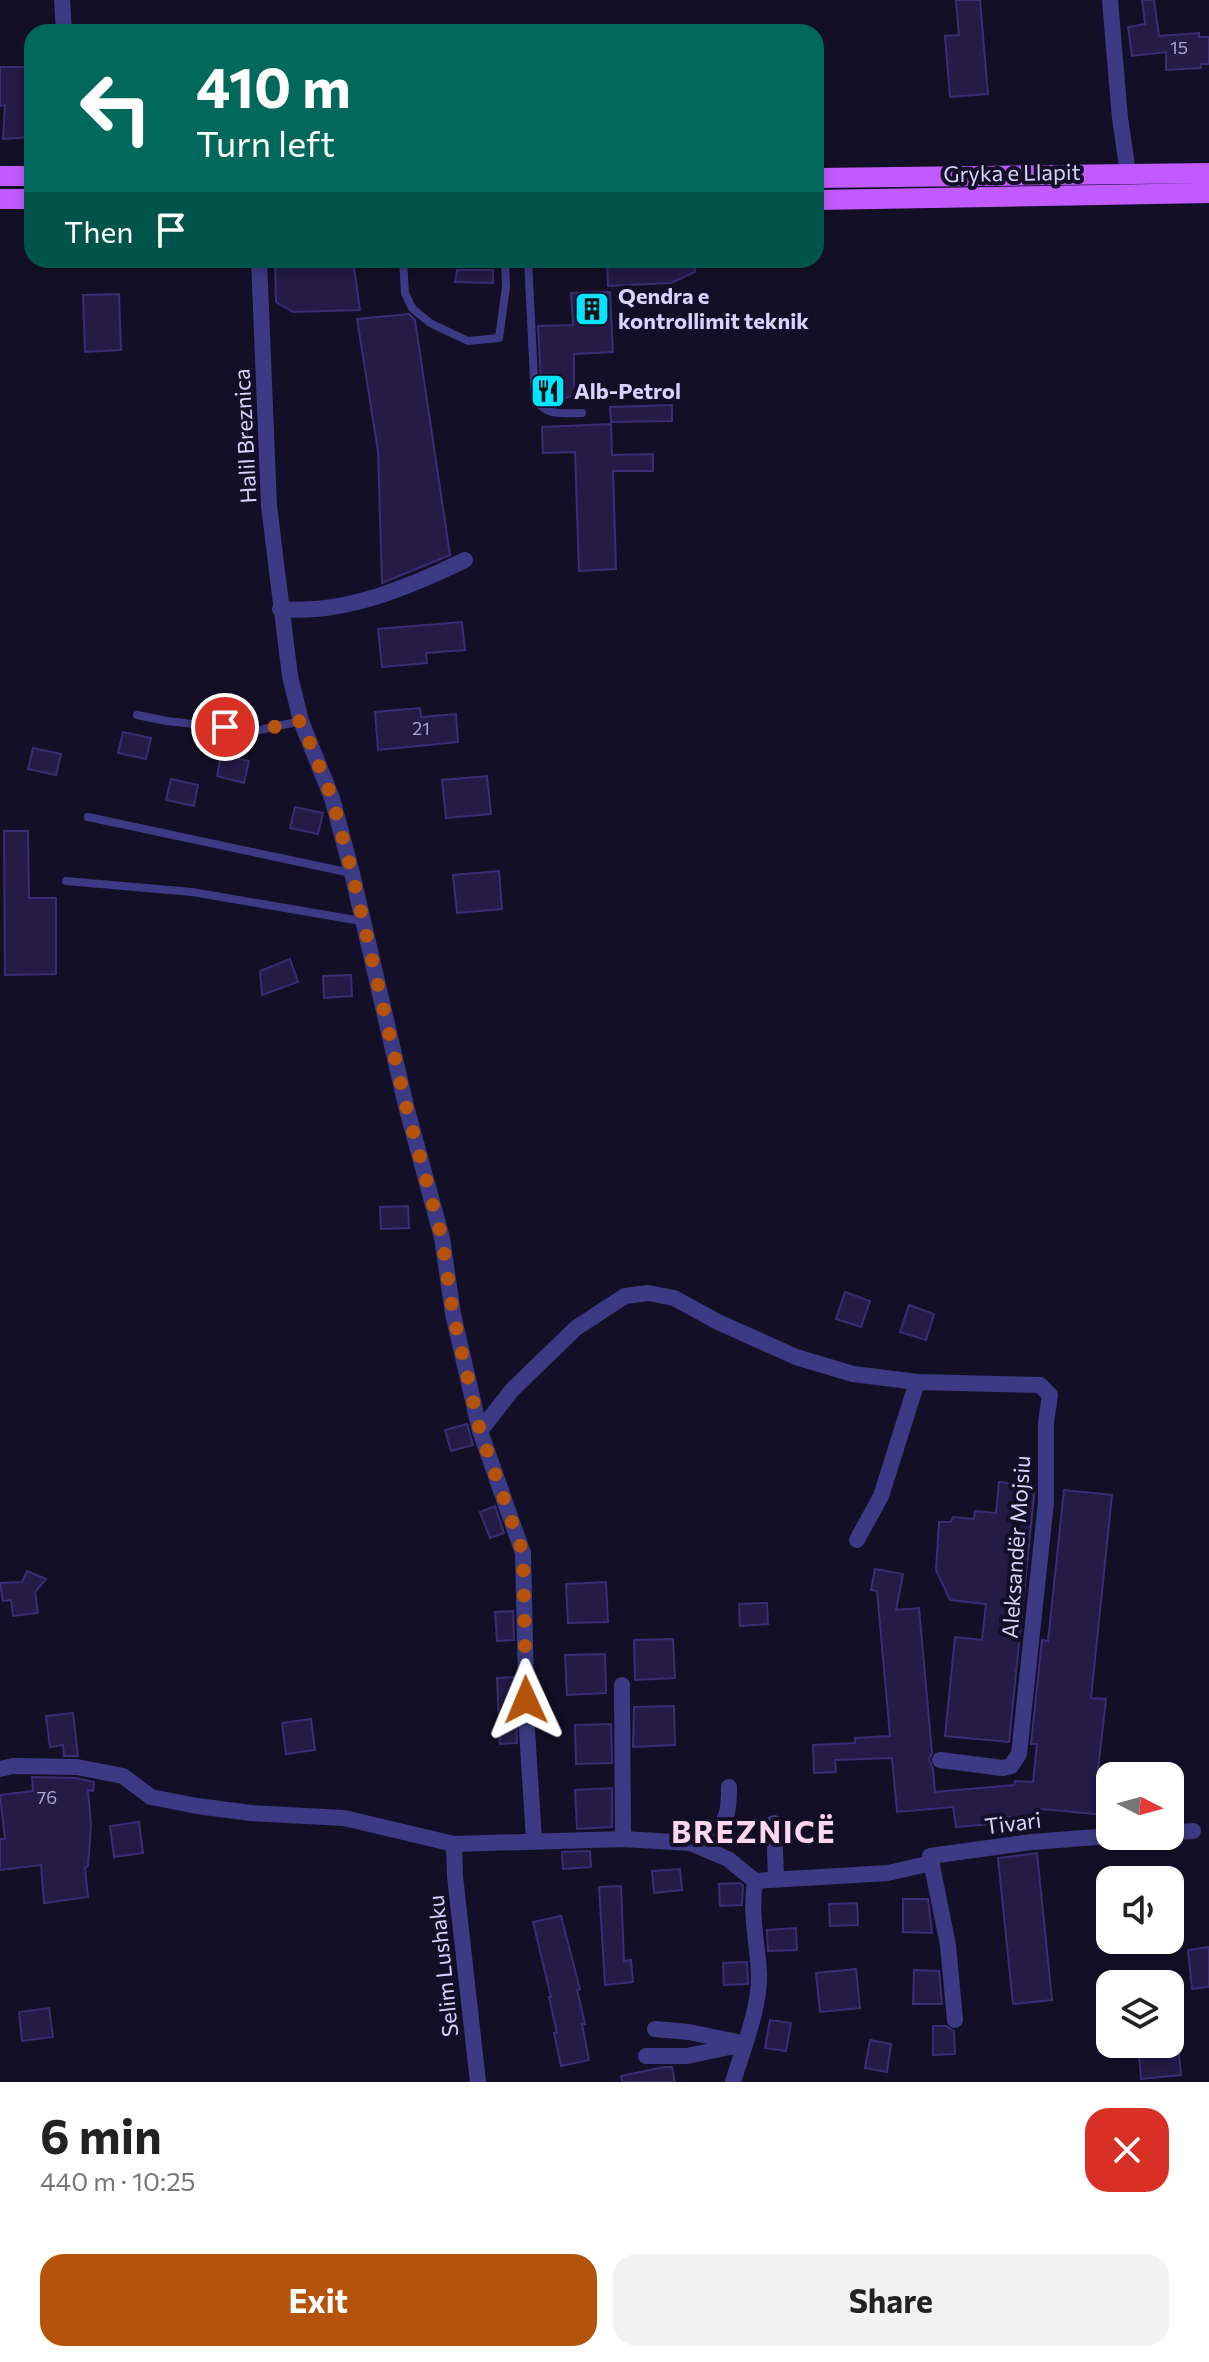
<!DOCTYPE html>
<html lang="en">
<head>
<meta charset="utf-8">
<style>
  :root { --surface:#fff; --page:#f2f2f2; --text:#222; --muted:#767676; --accent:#b45309 }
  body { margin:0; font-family:Commissioner,sans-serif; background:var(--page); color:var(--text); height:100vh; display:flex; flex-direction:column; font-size:30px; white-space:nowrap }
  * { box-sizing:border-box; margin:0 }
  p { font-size:26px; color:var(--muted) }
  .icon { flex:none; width:44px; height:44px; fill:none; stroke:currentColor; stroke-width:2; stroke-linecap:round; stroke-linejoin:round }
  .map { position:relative; height:2082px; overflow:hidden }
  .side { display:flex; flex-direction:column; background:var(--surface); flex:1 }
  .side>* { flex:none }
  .hud { position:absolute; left:24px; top:24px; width:800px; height:244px; border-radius:24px; box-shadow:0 4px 12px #0003; background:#00695c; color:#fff; overflow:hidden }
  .needle { width:52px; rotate:96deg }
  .fabs { position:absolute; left:1096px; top:1762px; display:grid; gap:16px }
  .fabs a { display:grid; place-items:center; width:88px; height:88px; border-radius:16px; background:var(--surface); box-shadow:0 4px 12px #0003; font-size:40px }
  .pin { position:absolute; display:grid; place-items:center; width:68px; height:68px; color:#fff; margin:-34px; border:4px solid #fff; border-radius:50%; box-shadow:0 2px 8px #0007 }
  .me { position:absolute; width:88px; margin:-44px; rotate:359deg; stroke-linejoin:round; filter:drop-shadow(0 0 6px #0008) }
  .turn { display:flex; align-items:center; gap:28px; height:168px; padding:0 40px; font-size:36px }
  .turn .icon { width:104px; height:104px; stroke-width:2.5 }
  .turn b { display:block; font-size:56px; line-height:68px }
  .then { display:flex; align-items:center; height:76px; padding:0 40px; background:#0003; gap:16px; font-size:30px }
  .round { display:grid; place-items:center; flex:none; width:84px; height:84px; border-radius:24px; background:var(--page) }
  .overview { display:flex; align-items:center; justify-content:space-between; height:136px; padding:0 40px }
  h1 { font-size:48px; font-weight:700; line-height:60px }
  .cta { display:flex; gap:16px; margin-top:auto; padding:16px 40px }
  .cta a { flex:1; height:92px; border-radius:24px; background:var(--accent); color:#fff; font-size:32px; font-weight:700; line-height:92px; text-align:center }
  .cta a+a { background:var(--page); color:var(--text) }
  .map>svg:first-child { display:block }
  .building { fill:#241b47; stroke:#3b2d73; stroke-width:2 }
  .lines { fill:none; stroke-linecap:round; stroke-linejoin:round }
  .lane { stroke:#3d3a85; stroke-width:8 }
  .street { stroke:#3d3a85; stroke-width:16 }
  .primary { stroke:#c25bff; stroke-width:20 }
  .route { stroke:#b45309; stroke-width:14; stroke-dasharray:0 25.2 }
  .labels { text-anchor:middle; stroke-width:8; stroke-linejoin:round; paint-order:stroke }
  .number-label { font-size:18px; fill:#aca6d1 }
  .street-label { font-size:22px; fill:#d9d4ff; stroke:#130f26 }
  .poi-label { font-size:22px; font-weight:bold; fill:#d9d4ff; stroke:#130f26; text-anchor:start }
  .district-label { font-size:30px; font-weight:bold; letter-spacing:2px; fill:#ffd6f0; stroke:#130f26 }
</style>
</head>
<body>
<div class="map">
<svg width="1209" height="2082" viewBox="0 0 1209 2082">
  <rect width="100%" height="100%" fill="#130f26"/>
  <path class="building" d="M956,0H980L988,94L950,97L945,36L959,35Z
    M1142,0H1154L1159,36L1199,33V37H1209V64H1201V68L1166,70V52L1132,56L1128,27L1145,24Z
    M0,67H32V137L3,139L5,105L0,106Z
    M275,260H353L360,310L293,312L276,302Z
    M607,260H694L695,272L671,283L608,286Z
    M457,270H493V283L455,282Z
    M610,292L613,352L574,354V395L563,399L552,395L543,387L541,380L538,326L573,325L571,293Z
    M119,294L121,350L85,352L83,295Z
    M409,314L415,320L450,555L382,583L378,451L357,319Z
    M672,405V421L611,422L610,407Z
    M611,424L612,455L653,454V471H613L616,569L579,571L575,452L543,453L542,427Z
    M462,622L465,650L426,653L427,663L382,667L378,629Z
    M420,708L421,717L456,714L458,742L378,750L375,712Z
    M123,732L151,738L146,759L118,753Z
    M33,748L61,754L56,775L28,769Z
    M221,755L249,761L244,783L217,776Z
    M487,776L491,814L446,818L442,780Z
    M171,779L198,785L194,806L166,800Z
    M295,807L323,813L318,834L290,828Z
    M4,831H28L29,898H56V974L5,975Z
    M499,871L502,909L457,913L453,875Z
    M290,959L298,982L262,995L260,971Z
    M351,975L352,996L324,998L323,976Z
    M408,1206L409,1228L381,1229L380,1207Z
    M845,1292L870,1301L861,1327L836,1319Z
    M909,1305L934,1314L926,1340L900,1332Z
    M467,1424L473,1445L451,1451L445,1430Z
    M999,1482L1035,1486L1009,1742L945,1736L955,1637L982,1640L986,1604L950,1600L936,1570L939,1522H951L953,1517L974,1519L975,1511L996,1513Z
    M1064,1490L1112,1495L1091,1698L1106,1699L1097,1779L1108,1780L1105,1815L1041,1809L1040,1820L1006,1817L1005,1823L956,1827L953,1807L897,1812L892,1758L835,1760L836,1772L814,1773L813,1745L855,1743V1738L890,1736L877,1591L871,1590L875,1569L903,1574L896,1610L919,1608L932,1753L929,1759L933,1769L935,1792L1014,1785L1015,1781L1033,1782L1037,1744H1031L1042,1640L1048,1641Z
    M495,1506L504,1533L490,1538L480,1512Z
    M27,1571L46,1579L35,1592L38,1613L13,1616L11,1600L3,1601L0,1583L22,1582Z
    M606,1582L608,1622L568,1623L566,1584Z
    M767,1603L768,1624L740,1626L739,1604Z
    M513,1611L514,1640L497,1641L495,1612Z
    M673,1639L675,1678L635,1680L634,1640Z
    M605,1654L606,1693L567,1695L565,1655Z
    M515,1677L517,1743L500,1744L497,1678Z
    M674,1706L675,1745L633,1747L634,1707Z
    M73,1713L78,1756H64L63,1745L50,1747L46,1716Z
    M311,1719L315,1750L286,1754L282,1723Z
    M611,1724L612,1763L576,1764L575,1725Z
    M32,1777L76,1778L94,1782L93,1791L88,1790L91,1825L88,1866L85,1868L88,1897L44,1903L41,1865L0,1870V1839H5L0,1795L33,1791Z
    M612,1788V1827L577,1829L575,1790Z
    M139,1822L143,1853L114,1857L110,1826Z
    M590,1851L591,1867L563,1869L562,1852Z
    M1037,1853L1052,2000L1013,2004L998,1858Z
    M680,1869L682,1890L654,1893L652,1871Z
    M740,1883L743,1886L742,1905L720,1906L719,1884Z
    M621,1886L624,1961L631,1960L633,1982L605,1985L599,1887Z
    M903,1899H928L932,1933L903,1932Z
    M857,1903L858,1925L830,1926L829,1904Z
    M561,1916L580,1989L577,1990L585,2024H582L589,2060L561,2066L554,2033H557L549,1997H551L533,1922Z
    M796,1928L797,1950L768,1951L767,1930Z
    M1209,1947V1987L1192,1989L1188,1950Z
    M747,1962L748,1984L724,1985L723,1963Z
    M856,1969L860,2008L820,2012L816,1973Z
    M914,1970L939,1971L942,2004H913Z
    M49,2008L53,2037L22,2041L19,2012Z
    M770,2020L791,2023L786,2051L765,2048Z
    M933,2026H946L954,2031L955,2054L933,2055Z
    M870,2040L891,2044L887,2072L865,2068Z
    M1138,2044H1178L1181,2075L1141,2079Z
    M664,2067H672L675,2082H622L621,2076Z"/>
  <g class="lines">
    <path class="lane" d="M403,260L405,293L412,308L430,323L468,341L499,338L506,287L505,260
      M528,260L535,399C546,417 563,413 582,413
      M403,262L505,263
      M137,715L167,721L255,731L301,721
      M88,817L351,873
      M66,881L192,892L361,921"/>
    <path class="street" d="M62,0L64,32
      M1110,0L1120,118L1128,173
      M259,260L269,506L290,676L301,721L332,798L352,873L406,1106L442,1238L453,1314L480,1431L523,1553L527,1730L534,1840
      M280,609C344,615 409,587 465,560
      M480,1431L512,1390L576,1328L625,1296L648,1293L674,1298L718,1322L796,1357L853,1374L917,1382L1040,1385L1050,1395L1046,1422V1502L1019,1754L1011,1766L1003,1768L940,1760
      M857,1540L881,1496L917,1382
      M622,1685L623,1839
      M0,1769L13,1766L77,1767L123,1776L151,1797L197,1806L251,1813L344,1818L454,1844L623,1839L690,1843L728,1859L755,1881L888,1873L932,1863
      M774,1823L776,1878
      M1170,1832L1193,1831
      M690,1843C697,1838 702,1837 709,1834C729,1825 729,1806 729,1787
      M454,1844L455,1876L478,2082
      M955,2020L948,1945L930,1856L1032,1842L1110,1836
      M655,2029L689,2032L742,2043
      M646,2056H687L744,2044
      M733,2082C743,2048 760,2009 759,1973C757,1940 750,1915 755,1881"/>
    <path class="primary" d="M0,176H32
      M816,178L1209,173
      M0,199H32
      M816,200L1209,193"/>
  </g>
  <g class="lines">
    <path class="route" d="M225,727L255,731L301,721L332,798L352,873L406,1106L442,1238L453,1314L480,1431L523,1553L526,1700"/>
  </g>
  <defs>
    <g id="building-square" transform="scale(1.8)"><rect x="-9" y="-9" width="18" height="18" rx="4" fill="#00e5ff" stroke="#130f26"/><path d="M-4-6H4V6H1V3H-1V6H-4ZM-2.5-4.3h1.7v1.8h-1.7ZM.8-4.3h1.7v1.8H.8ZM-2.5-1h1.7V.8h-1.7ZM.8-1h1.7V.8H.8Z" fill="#111"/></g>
    <g id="restaurant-square" transform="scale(1.8)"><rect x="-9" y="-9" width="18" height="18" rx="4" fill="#00e5ff" stroke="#130f26"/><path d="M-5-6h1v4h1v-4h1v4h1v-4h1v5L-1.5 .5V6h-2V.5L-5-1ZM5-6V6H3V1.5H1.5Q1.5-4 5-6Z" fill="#111"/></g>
  </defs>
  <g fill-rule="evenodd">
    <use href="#building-square" x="592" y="309"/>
    <use href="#restaurant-square" x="548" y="391"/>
  </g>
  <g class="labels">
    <g class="number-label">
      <text x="1179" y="54">15</text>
      <text x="421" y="735">21</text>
      <text x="47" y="1804">76</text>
    </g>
    <g class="street-label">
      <text transform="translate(1012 173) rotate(-1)" y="8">Gryka e Llapit</text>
      <text transform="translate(245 436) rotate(-93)" y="8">Halil Breznica</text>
      <text transform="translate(1016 1547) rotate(-86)" y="8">Aleksandër Mojsiu</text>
      <text transform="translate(1013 1823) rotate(-7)" y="8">Tivari</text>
      <text transform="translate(443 1966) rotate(-96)" y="8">Selim Lushaku</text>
    </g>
    <g class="poi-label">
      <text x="618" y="304">Qendra e<tspan x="618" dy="25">kontrollimit teknik</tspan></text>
      <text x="574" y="399">Alb-Petrol</text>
    </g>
    <g class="district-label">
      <text x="754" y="1843">BREZNICË</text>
    </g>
  </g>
</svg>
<div class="fabs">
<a><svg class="needle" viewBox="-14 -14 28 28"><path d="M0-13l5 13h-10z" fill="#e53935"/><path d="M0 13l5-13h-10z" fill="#767676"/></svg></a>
<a><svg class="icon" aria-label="sound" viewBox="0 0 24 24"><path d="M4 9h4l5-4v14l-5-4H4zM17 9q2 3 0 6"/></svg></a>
<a><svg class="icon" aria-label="layers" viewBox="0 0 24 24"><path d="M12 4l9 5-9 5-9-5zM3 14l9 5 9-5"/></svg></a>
</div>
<div class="pin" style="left:225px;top:727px;background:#d93025"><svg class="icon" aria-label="arrive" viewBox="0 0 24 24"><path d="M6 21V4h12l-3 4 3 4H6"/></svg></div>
<svg class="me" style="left:526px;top:1700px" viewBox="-20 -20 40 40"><path d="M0-17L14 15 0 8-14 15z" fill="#b45309" stroke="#fff" stroke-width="4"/></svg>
<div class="hud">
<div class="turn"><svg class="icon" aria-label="left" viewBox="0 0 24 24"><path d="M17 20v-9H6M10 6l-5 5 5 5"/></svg><div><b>410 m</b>Turn left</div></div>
<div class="then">Then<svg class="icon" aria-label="arrive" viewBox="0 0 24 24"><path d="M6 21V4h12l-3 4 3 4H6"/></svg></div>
</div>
</div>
<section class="side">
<div class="overview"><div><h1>6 min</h1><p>440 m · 10:25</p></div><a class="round" style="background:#d93025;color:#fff"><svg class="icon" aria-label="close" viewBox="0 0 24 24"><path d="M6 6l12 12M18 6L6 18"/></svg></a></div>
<div class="cta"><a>Exit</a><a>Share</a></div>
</section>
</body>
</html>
